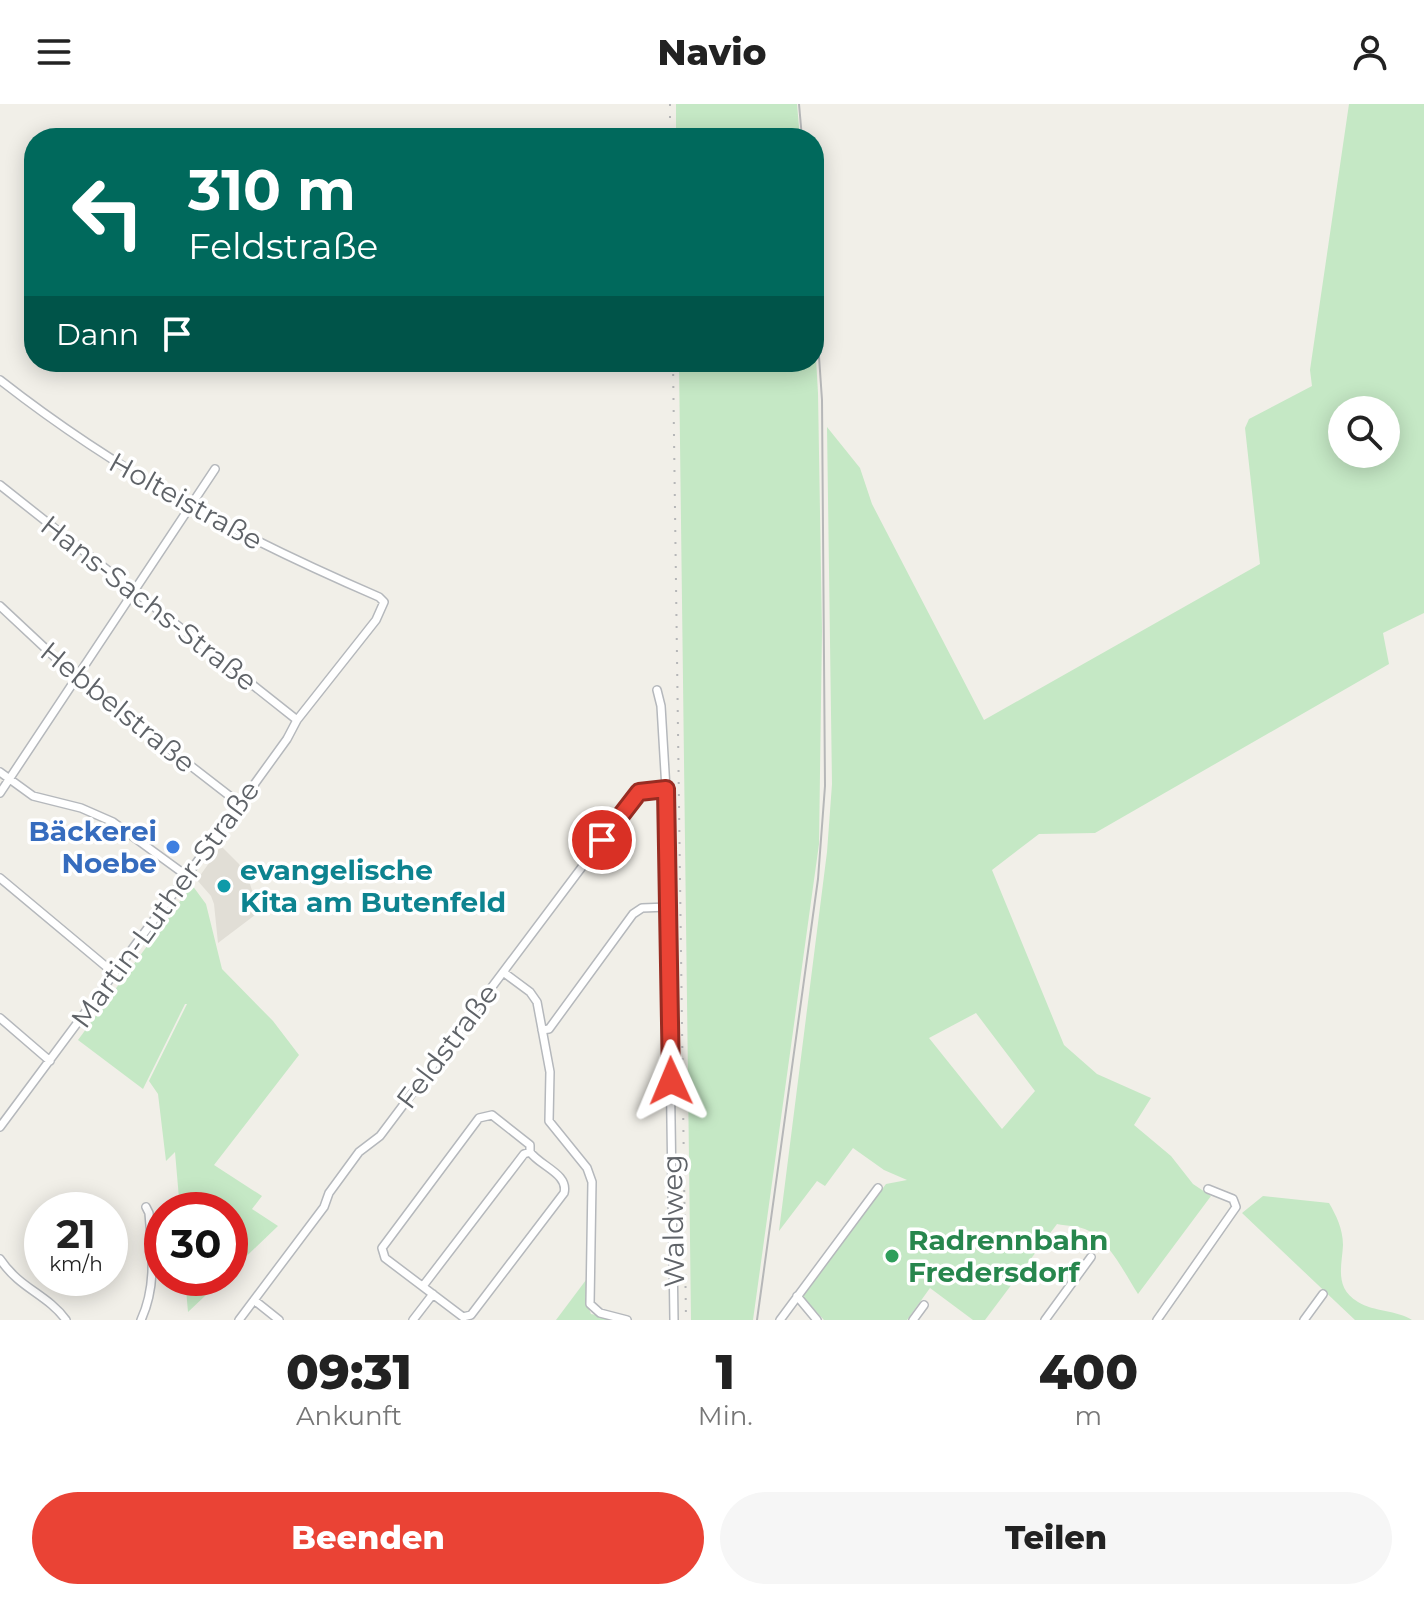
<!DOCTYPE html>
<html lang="de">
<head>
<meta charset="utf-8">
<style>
  :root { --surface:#fff; --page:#f6f6f6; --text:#222; --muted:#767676; --accent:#ea4335 }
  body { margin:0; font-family:Montserrat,sans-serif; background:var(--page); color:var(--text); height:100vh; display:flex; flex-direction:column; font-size:30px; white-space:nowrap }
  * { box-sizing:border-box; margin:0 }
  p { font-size:26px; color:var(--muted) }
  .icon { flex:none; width:44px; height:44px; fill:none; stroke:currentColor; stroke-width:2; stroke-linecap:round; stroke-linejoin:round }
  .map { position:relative; height:1216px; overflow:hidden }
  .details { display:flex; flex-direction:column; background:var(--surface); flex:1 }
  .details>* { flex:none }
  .banner { position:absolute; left:24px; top:24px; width:800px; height:244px; border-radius:32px; box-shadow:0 4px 20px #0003; background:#00695c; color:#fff; overflow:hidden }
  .buttons { position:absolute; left:1328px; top:292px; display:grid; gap:16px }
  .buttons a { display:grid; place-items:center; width:72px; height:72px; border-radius:50%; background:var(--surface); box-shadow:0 4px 20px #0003; font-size:40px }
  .speed { position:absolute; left:24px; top:1088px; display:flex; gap:16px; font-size:40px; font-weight:700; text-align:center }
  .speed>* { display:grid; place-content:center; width:104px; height:104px; border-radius:50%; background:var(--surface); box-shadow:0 4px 20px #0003; line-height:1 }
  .speed small { font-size:20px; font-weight:400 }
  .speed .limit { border:12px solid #d22; background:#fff; color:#111 }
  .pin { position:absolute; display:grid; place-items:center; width:68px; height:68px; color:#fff; margin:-34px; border:4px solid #fff; border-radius:50%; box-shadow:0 2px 8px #0007 }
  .me { position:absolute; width:88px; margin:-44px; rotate:359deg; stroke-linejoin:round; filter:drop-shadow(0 0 6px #0008) }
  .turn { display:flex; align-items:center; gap:28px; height:168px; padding:0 32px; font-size:36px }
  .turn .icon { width:104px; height:104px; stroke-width:2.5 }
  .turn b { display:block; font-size:56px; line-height:68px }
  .then { display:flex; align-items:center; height:76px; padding:0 32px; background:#0003; gap:16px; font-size:30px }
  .eta { display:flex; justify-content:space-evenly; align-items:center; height:136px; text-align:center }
  .eta b { font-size:48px; font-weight:800; line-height:56px }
  .primary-button { display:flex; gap:16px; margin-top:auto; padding:16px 32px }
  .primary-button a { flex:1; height:92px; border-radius:48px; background:var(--accent); color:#fff; font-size:32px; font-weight:800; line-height:92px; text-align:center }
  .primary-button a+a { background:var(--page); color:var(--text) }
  header { display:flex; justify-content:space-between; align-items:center; height:104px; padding:0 32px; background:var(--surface); font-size:36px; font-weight:800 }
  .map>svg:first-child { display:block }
  .education { fill:#e1ded6 }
  .green { fill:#c5e8c5; fill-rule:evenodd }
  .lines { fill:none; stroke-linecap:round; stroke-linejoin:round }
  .street-casing { stroke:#b5b8bc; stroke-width:10 }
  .street { stroke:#fff; stroke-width:7 }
  .tram { stroke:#b6b7b8; stroke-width:2 }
  .rail { stroke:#b6b7b8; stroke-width:2; stroke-dasharray:2 10; stroke-linecap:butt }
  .route-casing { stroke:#982c22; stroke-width:20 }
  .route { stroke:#ea4335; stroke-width:14 }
  .shop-dot { fill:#3f7fe0; stroke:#fff; stroke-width:3 }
  .culture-dot { fill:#0f9aa8; stroke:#fff; stroke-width:3 }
  .leisure-dot { fill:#2e9e5b; stroke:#fff; stroke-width:3 }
  .labels { text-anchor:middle; stroke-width:7; stroke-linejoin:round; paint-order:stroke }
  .street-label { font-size:28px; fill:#5f6368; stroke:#fff }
  .shop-label { font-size:28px; font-weight:bold; fill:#366cbe; stroke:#fff; text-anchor:end }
  .culture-label { font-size:28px; font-weight:bold; fill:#0d838f; stroke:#fff; text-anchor:start }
  .leisure-label { font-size:28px; font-weight:bold; fill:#27864d; stroke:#fff; text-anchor:start }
</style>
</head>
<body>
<header><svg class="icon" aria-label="menu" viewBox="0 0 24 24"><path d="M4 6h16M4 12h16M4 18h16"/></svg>Navio<svg class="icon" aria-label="person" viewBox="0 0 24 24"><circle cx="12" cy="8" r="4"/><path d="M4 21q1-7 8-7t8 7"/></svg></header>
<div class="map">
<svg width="1424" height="1216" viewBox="0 0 1424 1216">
  <rect width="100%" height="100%" fill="#f1efe8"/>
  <path class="education" d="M221,742L239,760L249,777L259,808L218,839L214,800L211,792L197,776Z"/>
  <path class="green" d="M676,0H797L800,34H676Z
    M1349,0H1424V509L1383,529L1389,560L1095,729L1039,730L992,766L1064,941L1097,970L1151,994L1134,1021L1171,1052L1193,1080L1211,1092L1138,1190C1125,1170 1111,1140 1089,1127C1080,1122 1067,1122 1057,1120L985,1216H973L930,1184L907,1216H824L802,1192L886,1080L907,1076L884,1066L853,1044L825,1082L817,1077L779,1127L827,748L832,680L827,323L860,364L872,400L984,616L1260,460L1245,324L1249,315L1312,282L1310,266ZM1342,306H1386V350H1342ZM976,909L1035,987L1002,1025L929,934Z
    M814,219L818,289L822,527L819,740L753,1216H691L679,258H814Z
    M192,781L206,800L222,865L273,917L299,951L214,1061L262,1092L252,1105L278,1122L230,1168V1106H180L175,1048L166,1057L158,990L149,977L187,900H185L143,985L78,936Z
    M1263,1092L1329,1099C1336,1111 1343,1125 1343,1141C1342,1162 1334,1184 1358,1198C1374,1208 1397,1206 1412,1216H1355L1242,1109Z
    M185,1174H224L188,1208Z
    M586,1176V1197L591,1210L621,1216H556Z"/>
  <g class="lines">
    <g class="street-casing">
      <path id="street" d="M0,276C120,370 240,433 379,493L384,498L376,516L297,616L287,635L240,700L0,1023
        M0,381L297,616
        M0,502L76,573L240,700
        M657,586L661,602L666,685L674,1216
        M0,668L33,692L81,704L113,718L187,772
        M0,689L215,365
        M0,774L115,870
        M503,868L530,888L537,898L550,968L549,1017L587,1064L592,1078L590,1200L600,1209L627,1216
        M0,914L50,957
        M542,926L549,925L633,810L642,804L668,803
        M0,1155C20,1185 47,1190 66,1216
        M423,1182L524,1050L530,1048V1041L492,1011L479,1014L382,1144L385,1154L463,1213L471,1211L564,1089C569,1070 540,1062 530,1048
        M797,1192L817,1216
        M254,1196L279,1216
        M141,1216C157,1181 152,1147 149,1109L146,1103
        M239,1216L324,1103L329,1089L359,1048L380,1032L633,695L642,686L666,685
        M413,1216L433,1190
        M780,1216L878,1084
        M913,1216L924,1201
        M1045,1216L1091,1153
        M1157,1216L1236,1103L1233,1095L1208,1085
        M1304,1216L1323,1190"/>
    </g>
    <use href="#street" class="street"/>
    <path class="tram" d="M799,0L802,34
      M757,1216L818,775L825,682L822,296L814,180"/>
    <path class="rail" d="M670,0V34
      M673,258L686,1216"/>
  </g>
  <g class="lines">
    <g class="route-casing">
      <path id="route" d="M602,736L639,688L666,685L671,977"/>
    </g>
    <use href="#route" class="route"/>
  </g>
  <circle class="shop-dot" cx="173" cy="743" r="8"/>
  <circle class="culture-dot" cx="224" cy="782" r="8"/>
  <circle class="leisure-dot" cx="892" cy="1152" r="8"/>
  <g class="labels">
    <g class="street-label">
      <text transform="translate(186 397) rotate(29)" y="10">Holteistraße</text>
      <text transform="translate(149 499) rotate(38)" y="10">Hans-Sachs-Straße</text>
      <text transform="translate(118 603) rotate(39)" y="10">Hebbelstraße</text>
      <text transform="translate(165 800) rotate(-54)" y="10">Martin-Luther-Straße</text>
      <text transform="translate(447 942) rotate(-53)" y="10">Feldstraße</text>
      <text transform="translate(673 1117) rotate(-91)" y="10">Waldweg</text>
    </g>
    <g class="shop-label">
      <text x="157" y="737">Bäckerei<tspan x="157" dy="32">Noebe</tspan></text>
    </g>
    <g class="culture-label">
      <text x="240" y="776">evangelische<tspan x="240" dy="32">Kita am Butenfeld</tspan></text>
    </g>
    <g class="leisure-label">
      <text x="908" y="1146">Radrennbahn<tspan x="908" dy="32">Fredersdorf</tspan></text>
    </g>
  </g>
</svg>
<div class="buttons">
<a><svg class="icon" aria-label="search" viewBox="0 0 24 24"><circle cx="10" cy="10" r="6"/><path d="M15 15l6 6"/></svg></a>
</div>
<div class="speed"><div>21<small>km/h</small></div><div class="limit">30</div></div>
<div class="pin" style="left:602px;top:736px;background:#d93025"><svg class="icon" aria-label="arrive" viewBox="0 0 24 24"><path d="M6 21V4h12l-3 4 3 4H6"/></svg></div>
<svg class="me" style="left:671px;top:977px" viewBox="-20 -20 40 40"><path d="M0-17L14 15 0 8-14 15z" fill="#ea4335" stroke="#fff" stroke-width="4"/></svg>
<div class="banner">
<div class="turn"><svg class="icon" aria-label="left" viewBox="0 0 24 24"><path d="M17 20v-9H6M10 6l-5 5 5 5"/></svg><div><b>310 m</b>Feldstraße</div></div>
<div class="then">Dann<svg class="icon" aria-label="arrive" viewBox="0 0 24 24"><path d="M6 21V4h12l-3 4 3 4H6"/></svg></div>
</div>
</div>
<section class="details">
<div class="eta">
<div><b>09:31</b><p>Ankunft</p></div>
<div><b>1</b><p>Min.</p></div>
<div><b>400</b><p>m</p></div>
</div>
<div class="primary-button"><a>Beenden</a><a>Teilen</a></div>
</section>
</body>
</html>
